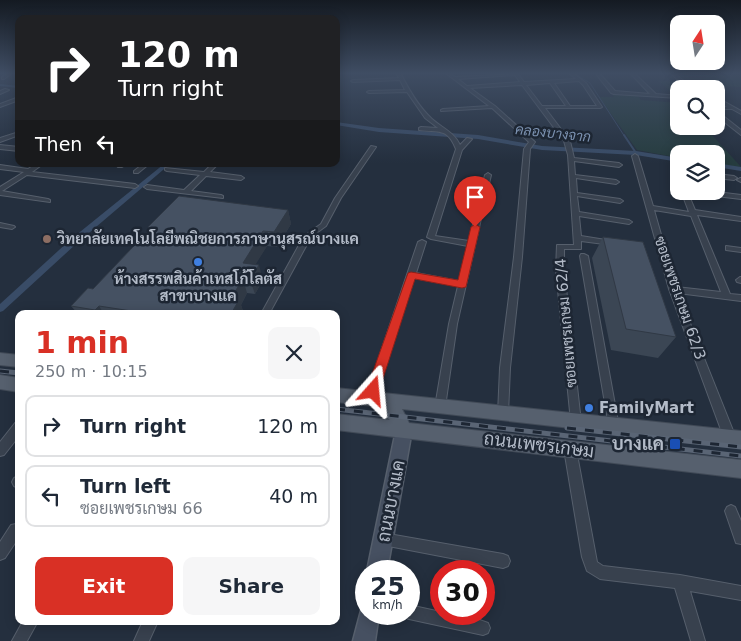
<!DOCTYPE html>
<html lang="en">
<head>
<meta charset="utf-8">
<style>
  :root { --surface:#fff; --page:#f6f6f7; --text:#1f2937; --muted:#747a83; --line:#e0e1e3; --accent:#d93025 }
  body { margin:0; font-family:"DejaVu Sans",Sarabun,sans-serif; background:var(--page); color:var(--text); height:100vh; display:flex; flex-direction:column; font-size:19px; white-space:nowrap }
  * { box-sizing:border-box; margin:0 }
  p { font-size:16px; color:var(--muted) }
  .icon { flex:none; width:28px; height:28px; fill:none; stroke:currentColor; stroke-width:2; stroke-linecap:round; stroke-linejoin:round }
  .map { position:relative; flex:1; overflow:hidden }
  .panel { position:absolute; left:15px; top:310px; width:325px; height:315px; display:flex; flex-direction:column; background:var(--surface); border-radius:10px; box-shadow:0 2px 12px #0003 }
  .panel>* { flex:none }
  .hud { position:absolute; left:15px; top:15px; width:325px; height:152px; border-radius:10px; box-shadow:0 2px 12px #0003; background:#202124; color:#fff; overflow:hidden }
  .needle { width:32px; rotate:12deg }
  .controls { position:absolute; left:670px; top:15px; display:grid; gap:10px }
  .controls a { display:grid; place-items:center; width:55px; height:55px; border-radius:10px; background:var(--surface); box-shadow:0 2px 12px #0003; font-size:25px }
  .speed { position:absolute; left:355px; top:560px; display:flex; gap:10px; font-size:25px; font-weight:700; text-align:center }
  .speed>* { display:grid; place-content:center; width:65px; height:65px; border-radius:50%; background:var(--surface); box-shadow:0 2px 12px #0003; line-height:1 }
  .speed small { font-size:12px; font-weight:400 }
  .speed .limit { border:8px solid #d22; background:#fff; color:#111 }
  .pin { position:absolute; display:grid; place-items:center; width:42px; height:42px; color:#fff; margin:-51px -21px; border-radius:50% 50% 50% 0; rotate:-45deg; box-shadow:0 0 5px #0007 }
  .pin .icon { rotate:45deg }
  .me { position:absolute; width:55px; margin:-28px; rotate:18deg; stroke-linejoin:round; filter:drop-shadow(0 0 4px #0008) }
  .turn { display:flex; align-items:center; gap:18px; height:105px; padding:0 20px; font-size:22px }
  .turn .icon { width:65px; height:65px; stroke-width:2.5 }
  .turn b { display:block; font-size:35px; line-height:42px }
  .then { display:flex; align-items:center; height:48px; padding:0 20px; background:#0003; gap:10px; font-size:19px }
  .round { display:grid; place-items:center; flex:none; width:52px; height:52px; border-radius:10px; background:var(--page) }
  .headline { display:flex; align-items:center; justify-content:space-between; height:85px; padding:0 20px }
  h1 { font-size:30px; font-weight:700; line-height:38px; color:var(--accent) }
  .primary-button { display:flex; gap:10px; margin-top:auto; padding:10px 20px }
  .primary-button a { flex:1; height:58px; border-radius:10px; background:var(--accent); color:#fff; font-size:20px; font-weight:700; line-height:58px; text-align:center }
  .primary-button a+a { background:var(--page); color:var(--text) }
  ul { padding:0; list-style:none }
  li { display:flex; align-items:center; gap:15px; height:62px; margin:0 10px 8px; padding:0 10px; border:2px solid var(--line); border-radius:10px }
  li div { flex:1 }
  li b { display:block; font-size:19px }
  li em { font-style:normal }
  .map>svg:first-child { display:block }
  .green { fill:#263c3f }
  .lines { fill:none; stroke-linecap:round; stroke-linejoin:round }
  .stream-far1 { stroke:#394c67; stroke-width:1 }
  .stream { stroke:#394c67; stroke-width:2 }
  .canal { fill:#394c67; fill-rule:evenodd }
  .street-casing { stroke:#565f6c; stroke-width:2 }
  .secondary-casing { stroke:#565f6c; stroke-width:3 }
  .primary-casing { stroke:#414a57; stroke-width:2 }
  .street { fill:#38414e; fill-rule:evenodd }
  .secondary { fill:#465061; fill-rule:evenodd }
  .primary { fill:#56606e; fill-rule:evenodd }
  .rail-casing { stroke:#5a6575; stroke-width:5 }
  .rail { stroke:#1d2633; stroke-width:3; stroke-dasharray:9; stroke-linecap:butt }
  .wall { fill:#3b4654 }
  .shaded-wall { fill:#303945 }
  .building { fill:#455162; stroke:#303945 }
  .route { fill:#d93025; stroke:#8d1f18 }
  .education-dot { fill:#8d6e63; stroke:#1d2633; stroke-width:2 }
  .shop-dot { fill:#3f7fe0; stroke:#1d2633; stroke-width:2 }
  .transit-dot { fill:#1a4fb4; stroke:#1d2633; stroke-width:2 }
  .labels { text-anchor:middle; stroke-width:5; stroke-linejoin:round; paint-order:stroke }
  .far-water-label { font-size:14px; font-style:italic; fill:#7c92b1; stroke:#1d2633 }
  .poi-label { font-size:15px; font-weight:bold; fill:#b4bcc9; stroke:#1d2633; text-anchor:start }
  .street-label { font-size:15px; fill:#b4bcc9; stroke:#1d2633 }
  .near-poi-label { font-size:18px; font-weight:bold; fill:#b4bcc9; stroke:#1d2633; text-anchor:end }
  .near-street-label { font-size:18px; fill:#b4bcc9; stroke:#1d2633 }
</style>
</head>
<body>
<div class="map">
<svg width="741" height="641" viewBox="0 0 741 641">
  <rect width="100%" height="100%" fill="#242f3e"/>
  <path class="green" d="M697,74H741V87L718,86L724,92H716V89H679V91H670L659,81H705Z
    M611,93L638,96L641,100L679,103V126H704L741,167L716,164V154H679V158L637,150L599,97H614Z"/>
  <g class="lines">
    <path class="stream-far1" d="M575,74L590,83L625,137"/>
    <path class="stream" d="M624,135L636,153"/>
    <path class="canal" d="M0,84L19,86V88L0,86Z
      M336,122L379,128L478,135L542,146L636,151L679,158V162L636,155L542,150L478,139L379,132L336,125Z
      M716,163L741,167V171L716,167Z
      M164,164H170L76,244L3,311L0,312V304L70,240Z"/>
    <g class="street-casing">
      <path id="street" d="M7,74H11L4,79H2V77Z
        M397,74H401C409,90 418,106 432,119C442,128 454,132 460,145L467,138L472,139L462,150L435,236L469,241L485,175L488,173L491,175L457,324L445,407L444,410L440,412L436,410L435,407L449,324L458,286L414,278L375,399L374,402L370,403L366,402L365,399L418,242L422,240L426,242L416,273L459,281L468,246L431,239L427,237L456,149C447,127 439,133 419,130V128L421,127L438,128L425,118L407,92L369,93L367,92L369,91L405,90L400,80L353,82L351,81L353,80L399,78Z
        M447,74H451L455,77L518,74L524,82L576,79L570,74H574L586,83L602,107L600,108H545L570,141L574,158L619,163L622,165L619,167L574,161L575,175L616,180L619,182L616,184L576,178L577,193L620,199L623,201L620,203L577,196L579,212L629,220L632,222L629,224L579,216L581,236L612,241L616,243L612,245L581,241V249H564V270L581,422L580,425L576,427L572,425L571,422L556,270L557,245H574L568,155L564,141L522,85L470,88L495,106L535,142L530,149L522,257L510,368L508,414L507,417L503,419L499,417L498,414L500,368L514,257L524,149L529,142L492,108L441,111V110L443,109L489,106ZM515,75L520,82L467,86L458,79ZM579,81L583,85L597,106H570L554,83ZM550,83L566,106H542L526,85Z
        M596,74H600L615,91L650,94L631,74H635L656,94L679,96V98L614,94L611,93Z
        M671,74H675L694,89H689Z
        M5,89L9,90L0,94V91Z
        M19,97V100L0,107V104Z
        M716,97L741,111V114L732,109H716V107H727L716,100Z
        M718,115H722L741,130V135L718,117Z
        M19,132V135L0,142V138Z
        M0,145L19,147V151L0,149Z
        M371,146L376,147L341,198L326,226L311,237L269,314H261L304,236L321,224L335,198Z
        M635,154L638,156L653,206L689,212L681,191H687L695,210L741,217V221L697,215L730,294L741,295V301L678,293L736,438L734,442L730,443L726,442L724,438L669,289L632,156ZM654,210L691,216L721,292L676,287Z
        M36,164H43L32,172L135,184L138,186L135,188L27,175L2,191L48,199L50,200V202L0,195V187L24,172L0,169V165L28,169Z
        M120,164H127L122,167H118L117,166Z
        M143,164H149L138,173H134V171Z
        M212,164H218L210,172L241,176L244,178L241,180L206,176L191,191L221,195L223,196V198L147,189L144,187L147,185L184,190L200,175L167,171L165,170V168L204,172Z
        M679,172V179L676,177V174Z
        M716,174L734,176L737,178L734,180L716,178Z
        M740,178H741V182L737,180Z
        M688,191H709L741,195V199L691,193Z
        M0,223L14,226L15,227L12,229L0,227Z
        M726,246L741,248V252L726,250Z
        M581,254H584L588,256L619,427L618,431L614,432L610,431L609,427L580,256Z
        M740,277H741V283L737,282L736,280Z
        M19,422V436L4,455L0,456V442L15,423Z
        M570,444L574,445L576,449L597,562L603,566L680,575L741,586V600L690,591L705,641H691L675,588L600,579L587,571L582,557L564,449L566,445Z
        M19,475V488H18L14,486L12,482L14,478Z
        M731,505L735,507L741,521V544L736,543L725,511L727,507Z
        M16,524L19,525V537L5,558L0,560V542L11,525Z
        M383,533L503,554L508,556L510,561L508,566L503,568L383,545L378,544L377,539L378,534Z
        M409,605L441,612V614C456,614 474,617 488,623L490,628L488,633L483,635L409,619L404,617L403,614H409Z
        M23,621H38L27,641H12Z
        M143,621H158L149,641H134Z"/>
    </g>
    <g class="secondary-casing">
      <path id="secondary" d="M404,423L409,425L412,430L387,571H367L396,430L399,425Z
        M366,605V614H379L375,641H353L362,607Z"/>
    </g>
    <g class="primary-casing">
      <path id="primary" d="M0,353L19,355V367L0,365Z
        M0,375L19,378V392L0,389Z
        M336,388L741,431V447L402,409L409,423L741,460V478L336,430V414L390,420L373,406L336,402Z"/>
    </g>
    <use href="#street" class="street"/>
    <use href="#secondary" class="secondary"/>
    <use href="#primary" class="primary"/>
    <g class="rail-casing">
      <path id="rail" d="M0,371L19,373
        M336,409L741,456
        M567,428L741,447"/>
    </g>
    <use href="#rail" class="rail"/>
  </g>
  <path class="wall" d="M288,210L291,224L277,247L267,246L255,264L263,280L255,294L247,293L241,305L244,314H78L71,306L93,289L149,230L148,227Z
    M603,237L676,337L658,358L611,350L592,258Z"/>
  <path class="shaded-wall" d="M288,210L291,224L277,247L274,232Z
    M263,231L267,246L248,277L243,263Z
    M259,265L263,280L255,294L250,280Z
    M243,279L247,293L241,305L244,314H231V298Z
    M99,306L104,314H98L95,310Z
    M337,333L338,344L336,349V335Z"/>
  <path class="building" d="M179,196L288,210L274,232L263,231L243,263L259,265L250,280L243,279L231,298L239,300L231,314H151L99,306L95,310L71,306L88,288L93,289L151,228L148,227Z
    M603,237L643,242L676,337L626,329Z"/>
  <linearGradient id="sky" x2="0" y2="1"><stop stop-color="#141a22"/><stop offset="0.45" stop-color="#3f4d63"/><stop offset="1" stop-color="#3f4d63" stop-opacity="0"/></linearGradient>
  <rect width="741" height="163" fill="url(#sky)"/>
  <path class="route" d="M475,224L480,227L466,287L462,288L415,279L379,391L378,395L373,397L368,395L366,391L408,273L411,272L458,280L471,227Z"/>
  <circle class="education-dot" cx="47" cy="239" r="5"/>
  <g class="shop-dot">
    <circle cx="198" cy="262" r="5"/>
    <circle cx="589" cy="408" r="5"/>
  </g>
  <rect class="transit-dot" x="669" y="438" width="12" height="12" rx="2.5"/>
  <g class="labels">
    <g class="far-water-label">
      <text transform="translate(553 133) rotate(6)" y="5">คลองบางจาก</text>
    </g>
    <g class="poi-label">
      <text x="57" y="244">วิทยาลัยเทคโนโลยีพณิชยการภาษานุสรณ์บางแค</text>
      <text x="198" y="284" text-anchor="middle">ห้างสรรพสินค้าเทสโก้โลตัส<tspan x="198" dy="17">สาขาบางแค</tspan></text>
      <text x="599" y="413">FamilyMart</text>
    </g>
    <g class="street-label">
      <text transform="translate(680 298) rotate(71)" y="5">ซอยเพชรเกษม 62/3</text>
      <text transform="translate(566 323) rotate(-95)" y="5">ซอยเพชรเกษม 62/4</text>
    </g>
    <g class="near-poi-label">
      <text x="664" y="450">บางแค</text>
    </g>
    <g class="near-street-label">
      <text transform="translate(539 445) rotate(7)" y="6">ถนนเพชรเกษม</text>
      <text transform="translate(391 501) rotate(-79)" y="6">ถนนบางแค</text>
    </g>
  </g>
</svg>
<div class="controls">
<a><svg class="needle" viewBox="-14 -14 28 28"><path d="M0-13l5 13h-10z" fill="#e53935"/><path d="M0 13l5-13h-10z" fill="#747a83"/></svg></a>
<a><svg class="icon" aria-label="search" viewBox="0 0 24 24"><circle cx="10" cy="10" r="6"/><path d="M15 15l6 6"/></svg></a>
<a><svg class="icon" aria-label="layers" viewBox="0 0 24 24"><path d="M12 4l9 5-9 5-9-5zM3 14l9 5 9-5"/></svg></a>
</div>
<div class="speed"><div>25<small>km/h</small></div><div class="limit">30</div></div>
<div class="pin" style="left:475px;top:227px;background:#d93025"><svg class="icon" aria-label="arrive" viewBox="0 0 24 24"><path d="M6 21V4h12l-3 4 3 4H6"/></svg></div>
<svg class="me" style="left:373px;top:391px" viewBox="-20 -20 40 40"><path d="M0-17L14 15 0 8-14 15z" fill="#d93025" stroke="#fff" stroke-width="4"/></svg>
<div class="hud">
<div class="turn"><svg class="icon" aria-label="right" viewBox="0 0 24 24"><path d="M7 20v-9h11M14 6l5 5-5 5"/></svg><div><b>120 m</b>Turn right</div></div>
<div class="then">Then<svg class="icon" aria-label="left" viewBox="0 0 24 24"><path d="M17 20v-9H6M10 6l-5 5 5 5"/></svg></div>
</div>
<section class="panel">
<div class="headline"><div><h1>1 min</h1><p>250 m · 10:15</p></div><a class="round"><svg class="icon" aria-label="close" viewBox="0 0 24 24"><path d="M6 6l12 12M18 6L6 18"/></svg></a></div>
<ul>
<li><svg class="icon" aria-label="right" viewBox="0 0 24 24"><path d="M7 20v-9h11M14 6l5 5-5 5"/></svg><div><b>Turn right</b></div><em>120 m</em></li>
<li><svg class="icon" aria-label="left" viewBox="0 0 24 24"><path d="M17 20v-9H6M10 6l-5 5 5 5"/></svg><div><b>Turn left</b><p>ซอยเพชรเกษม 66</p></div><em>40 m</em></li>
</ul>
<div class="primary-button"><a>Exit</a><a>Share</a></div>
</section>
</div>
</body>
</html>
